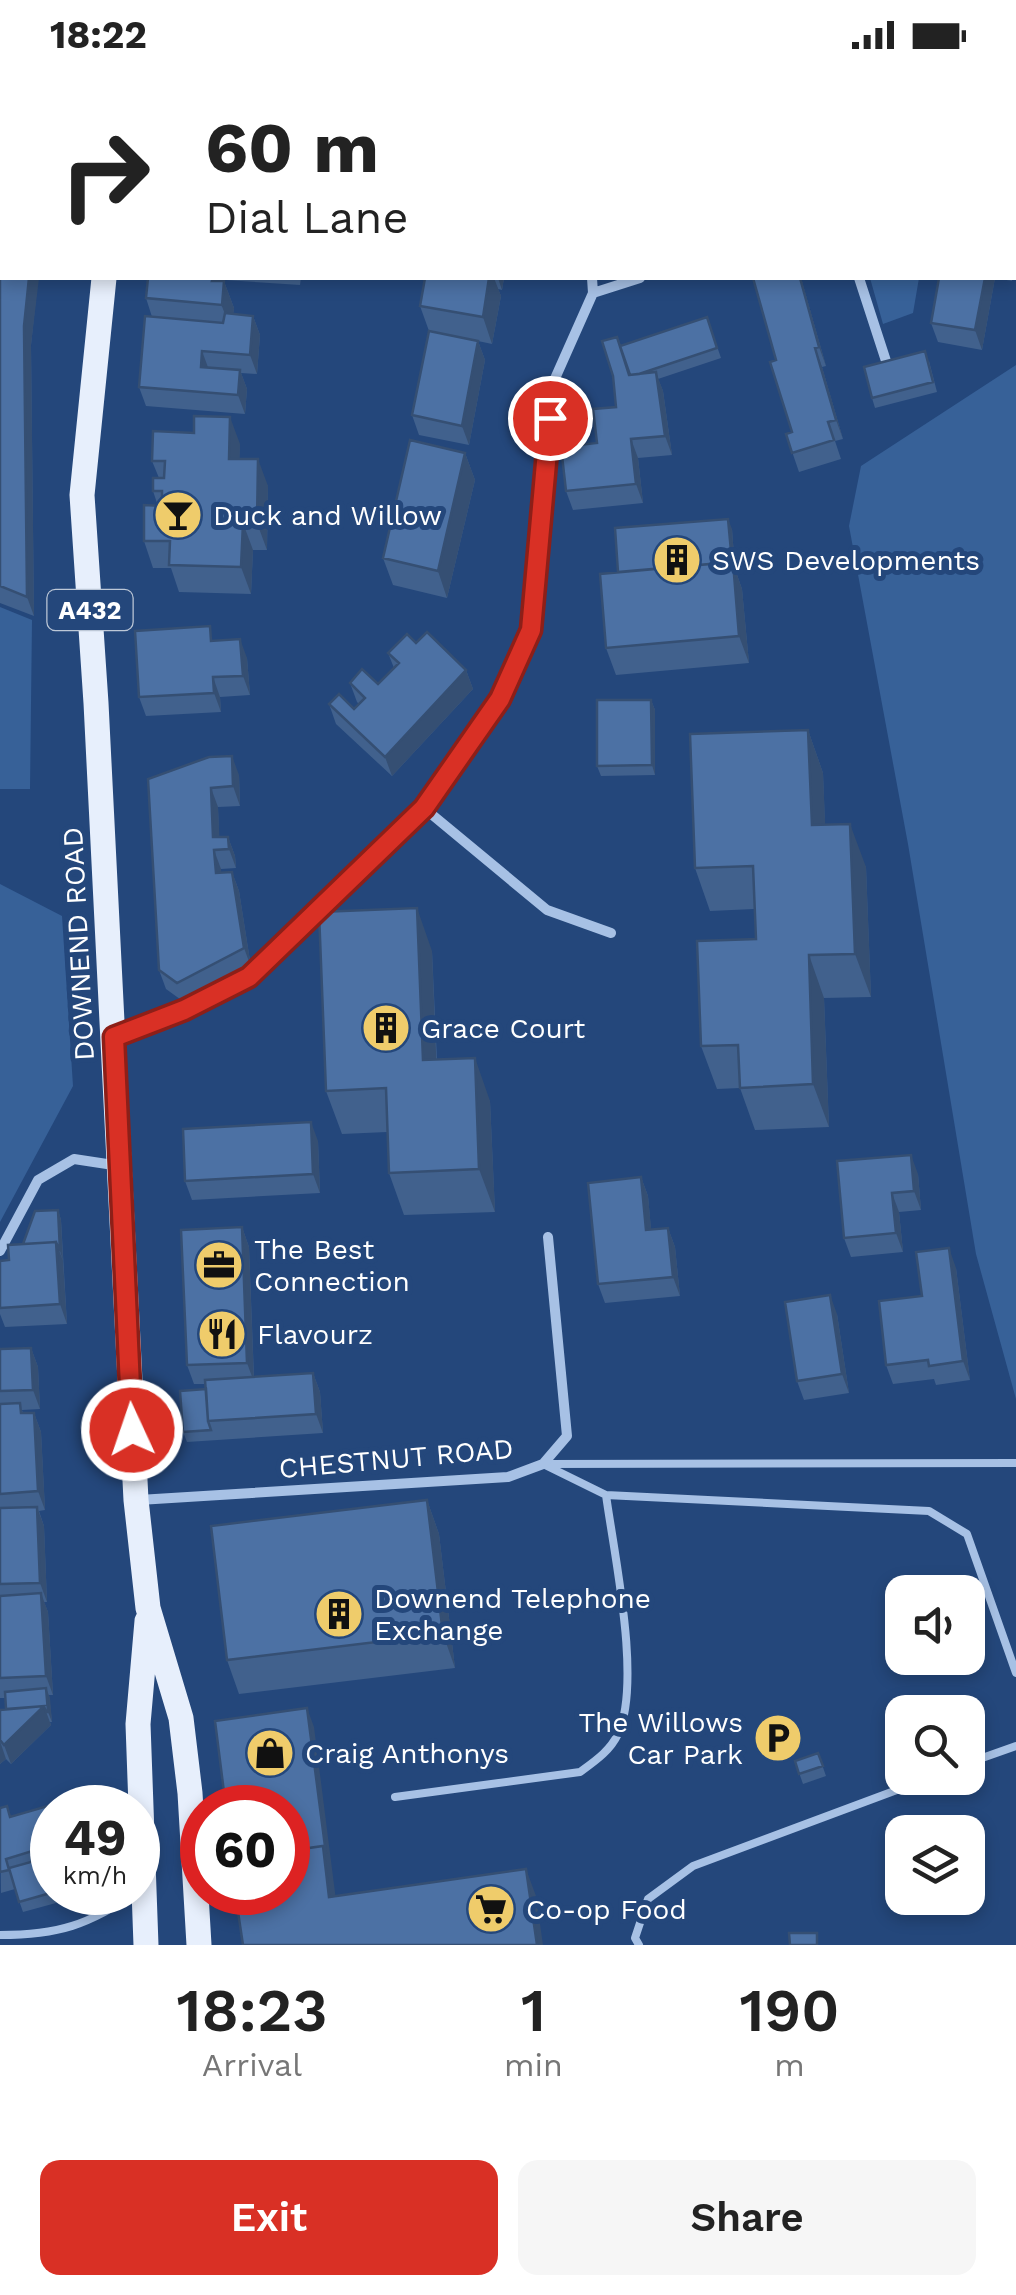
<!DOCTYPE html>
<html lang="en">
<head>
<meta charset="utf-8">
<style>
  :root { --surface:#fff; --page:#f6f6f6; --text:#222; --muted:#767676; --accent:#d93025 }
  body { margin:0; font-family:"Work Sans",sans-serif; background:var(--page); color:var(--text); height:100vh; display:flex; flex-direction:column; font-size:38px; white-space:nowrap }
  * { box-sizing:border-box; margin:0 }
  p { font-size:32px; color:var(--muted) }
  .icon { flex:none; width:55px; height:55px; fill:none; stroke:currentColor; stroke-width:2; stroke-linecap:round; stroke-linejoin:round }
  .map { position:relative; height:1875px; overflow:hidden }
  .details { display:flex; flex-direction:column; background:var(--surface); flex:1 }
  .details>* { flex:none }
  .guide { position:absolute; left:0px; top:0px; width:1018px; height:210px; box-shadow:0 5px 15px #0003; background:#fff; color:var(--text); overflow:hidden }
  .controls { position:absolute; left:885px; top:1505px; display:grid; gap:20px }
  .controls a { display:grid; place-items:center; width:100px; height:100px; border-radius:20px; background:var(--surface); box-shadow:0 5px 15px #0003; font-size:50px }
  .speed { position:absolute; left:30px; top:1715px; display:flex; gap:20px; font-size:50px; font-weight:700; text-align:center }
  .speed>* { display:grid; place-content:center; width:130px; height:130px; border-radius:50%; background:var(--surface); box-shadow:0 5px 15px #0003; line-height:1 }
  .speed small { font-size:25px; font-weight:400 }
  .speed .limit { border:15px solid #d22; background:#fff; color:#111 }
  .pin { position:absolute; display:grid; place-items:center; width:85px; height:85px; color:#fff; margin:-42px; border:5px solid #fff; border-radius:50%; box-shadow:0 2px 10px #0007 }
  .me { position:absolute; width:110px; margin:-55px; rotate:357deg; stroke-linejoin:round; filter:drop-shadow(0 0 8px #0008) }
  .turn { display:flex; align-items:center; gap:35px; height:210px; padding:0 40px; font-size:45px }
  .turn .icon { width:130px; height:130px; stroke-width:2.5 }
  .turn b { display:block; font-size:70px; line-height:85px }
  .eta { display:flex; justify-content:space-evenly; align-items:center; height:170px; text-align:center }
  .eta b { font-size:60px; font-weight:600; line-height:70px }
  .primary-button { display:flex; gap:20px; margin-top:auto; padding:20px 40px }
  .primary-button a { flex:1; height:115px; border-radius:20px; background:var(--accent); color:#fff; font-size:40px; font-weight:600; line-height:115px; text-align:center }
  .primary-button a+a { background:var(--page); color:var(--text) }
  .status { display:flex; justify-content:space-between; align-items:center; height:70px; padding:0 50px; background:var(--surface); direction:ltr }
  .status svg { height:28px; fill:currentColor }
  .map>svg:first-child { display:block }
  .green { fill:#376198 }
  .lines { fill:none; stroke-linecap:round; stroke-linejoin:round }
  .service { stroke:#a7c1e5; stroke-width:8 }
  .minor { stroke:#a7c1e5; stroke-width:10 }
  .primary { stroke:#e7effc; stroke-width:25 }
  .wall { fill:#41618d }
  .shaded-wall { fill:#354f73 }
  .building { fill:#4c71a4; stroke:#354f73; stroke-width:2.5 }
  .route-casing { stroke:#8d1f18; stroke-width:25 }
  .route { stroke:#d93025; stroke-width:18 }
  .labels { text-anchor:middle; stroke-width:10; stroke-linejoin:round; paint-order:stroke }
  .shield { fill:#24477b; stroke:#bdc8d7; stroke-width:2.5 }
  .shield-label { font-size:25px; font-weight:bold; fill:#fff }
  .poi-label { font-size:28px; fill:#fff; stroke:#24477b; text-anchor:start }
  .street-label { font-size:28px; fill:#fff; stroke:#24477b }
</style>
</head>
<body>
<div class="status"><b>18:22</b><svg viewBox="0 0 49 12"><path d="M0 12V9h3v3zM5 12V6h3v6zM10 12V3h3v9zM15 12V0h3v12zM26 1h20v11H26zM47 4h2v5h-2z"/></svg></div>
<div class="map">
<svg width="1016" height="1875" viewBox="0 0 1016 1875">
  <rect width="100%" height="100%" fill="#24477b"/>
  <path class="green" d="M870,208H919L913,243L883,254Z
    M1016,295V1329L976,1184L908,774L849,456L861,396Z
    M0,537L32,550L30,719H0Z
    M0,814L62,846L73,1016L0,1152Z"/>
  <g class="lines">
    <path class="service" d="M575,2V0
      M543,1394L606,1425L929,1441L967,1464L1016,1603
      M546,1394L1016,1393
      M968,1693L1016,1676
      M395,1727L580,1702C595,1691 610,1681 618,1664C642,1612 614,1484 606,1425
      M0,1865C58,1865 89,1855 137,1822
      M639,1875L635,1868L648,1829L693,1796L929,1708"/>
    <path class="minor" d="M0,129L2,127
      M859,208L887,294
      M593,223L640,208
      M424,738L547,840L611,863
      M116,966L184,940L249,907L424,738L500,629L531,560L553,313L593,223L592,208
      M0,1181L38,1110L74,1089L120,1096
      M139,1430L508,1407L543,1394L567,1366L548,1167"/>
    <path class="primary" d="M131,2L132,0
      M104,208L82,425L96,633L136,1430L148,1538L181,1648L190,1723L199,1875
      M146,1875L138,1654L147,1551"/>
  </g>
  <path class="wall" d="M456,0H536L537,2H457Z
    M0,160L37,218L31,275L34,546L0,533Z
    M148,208H301L300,215L225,210V214L234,238L233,244L253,246L260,265L257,304L241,303L247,319L245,344L146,336L139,317L152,247L146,228Z
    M425,208H504L502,220L498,219L501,226L492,274L478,271L485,290L469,375L419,365L412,345L429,261L420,236Z
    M801,208L826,296L822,297L843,369L835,371L841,389L799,402L786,364L792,362L776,290Z
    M939,208H1012V211L995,208L982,280L938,272L931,253Z
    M707,247L721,288L658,309L663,321L672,385L638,388L643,433L573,440L566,421L597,373L616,337L613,306L620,276Z
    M929,291L937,322L875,338L872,328Z
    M240,374L239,389L268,416L267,480H253L251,524L179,522L171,498H153L144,471L158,436L153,421L159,408L152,391Z
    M465,383L475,410L447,528L393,515L383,488Z
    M732,459L735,499L742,519L749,593L616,605L606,578L618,502Z
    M215,571L247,588L250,625L220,627L221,642L146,646L139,627Z
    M416,573L466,600L473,619L392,706L336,654L329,634L354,639L359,634L357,632L350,613L378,614L394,598L388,583Z
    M651,630L655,640V705L601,706L597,696Z
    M808,660L823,703L825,755L866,797L871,927L824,928L829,1057L755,1060L740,1018L717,1019L701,976L756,869L754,839L710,841L695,798Z
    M239,705L240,736L218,737L219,767H228L235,786L236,798L221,799V802H232L239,821L251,897L184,932L166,919L159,900L148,709Z
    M432,881L437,990L490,1031L495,1142L404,1145L389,1103L387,1062L342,1064L326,1021Z
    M318,1071L320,1123L192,1130L185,1111Z
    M837,1091L918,1104L921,1140L899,1142L903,1182L851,1187L844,1168Z
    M641,1107L648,1126L651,1160L668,1158L675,1177L680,1226L605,1233L598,1214Z
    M58,1140L61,1150L67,1254L5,1257L0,1244V1191L9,1190Z
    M242,1157L249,1177L254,1307L313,1303L320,1322L323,1363L187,1372L183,1362L206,1319V1314H194L187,1295Z
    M956,1198L970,1310L936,1315L934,1309L893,1314L886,1295L922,1226Z
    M837,1244L849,1323L804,1330L797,1311Z
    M31,1278L38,1297L40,1339L22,1340L23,1343H34L41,1362L45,1440L39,1441L44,1456L47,1532H44L48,1542L53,1625H49L52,1652H50L51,1655L11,1694L6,1689L0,1694V1640L6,1639L5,1628H0V1279Z
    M427,1430L439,1464L455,1598L239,1624L227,1590Z
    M818,1683L826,1706L803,1714L795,1691Z
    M0,1738L11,1746L52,1740V1822H77L78,1827L23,1842L15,1819L1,1823Z"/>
  <path class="shaded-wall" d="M29,208H39L31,275L34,546L27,527L24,256Z
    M213,208H224L225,210V214L234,238L232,262L212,211Z
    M489,208H494L501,226L492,274L483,247Z
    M498,208H504L502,220Z
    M800,208H801L826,296L819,277Z
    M985,208H995L982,280L975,260Z
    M253,246L260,265L257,304L250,285Z
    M478,271L485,290L469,375L462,356Z
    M815,278L822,297L843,369L836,350Z
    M202,281L209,300L201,297Z
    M240,300L247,319L245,344L238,325Z
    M656,302L663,321L672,385L665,366Z
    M230,347L240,374L239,416L229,389Z
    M631,369L638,388L643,433L636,414Z
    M465,383L475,410L447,528L438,501Z
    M258,389L268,416L267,480L257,453Z
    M728,449L732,459L735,499L742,519L749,593L739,566Z
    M243,453L253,480L251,524L241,497Z
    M240,569L247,588L250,625L243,606Z
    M466,600L473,619L392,706L385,687Z
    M213,607L220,627L221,642L214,623Z
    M651,630L655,640V705L652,695Z
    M808,660L823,703L827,798L812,755Z
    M232,686L239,705L240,736L233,716Z
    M211,718L218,737L220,779L213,767Z
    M850,754L866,797L871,927L855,884Z
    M228,767L235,786L236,798L229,779Z
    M214,780L221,799L223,822L216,803Z
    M232,802L239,821L251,897L244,878Z
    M417,838L432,881L438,1033L423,990Z
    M809,885L824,928L829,1057L813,1014Z
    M475,988L490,1031L495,1142L479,1099Z
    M311,1052L318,1071L320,1123L313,1104Z
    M911,1085L918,1104L921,1140L914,1121Z
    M641,1107L648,1126L653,1179L646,1160Z
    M892,1123L899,1142L903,1182L896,1163Z
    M58,1140L61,1150L63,1191L60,1181Z
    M242,1157L249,1177L254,1312L247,1293Z
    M668,1158L675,1177L680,1226L673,1207Z
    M56,1172L63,1191L67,1254L60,1234Z
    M949,1178L956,1198L970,1310L963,1291Z
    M830,1225L837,1244L849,1323L842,1304Z
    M31,1278L38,1297L40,1339L33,1320Z
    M313,1303L320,1322L323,1363L316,1344Z
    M34,1343L41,1362L45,1440L38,1421Z
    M427,1430L439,1464L455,1598L443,1564Z
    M37,1437L44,1456L47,1532L40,1513Z
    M41,1523L48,1542L53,1625L46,1606Z
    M46,1618L50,1628L52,1652L48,1642Z
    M44,1636L51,1655L11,1694L4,1675Z
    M307,1638L314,1657L339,1854L329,1827Z
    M0,1671L6,1689L0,1694Z
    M526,1799L536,1826L543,1875H537Z"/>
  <path class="building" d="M199,0H269L268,2H199Z
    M354,0H411L410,2H354Z
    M468,0H517V2H468Z
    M1015,44L1016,45V88H1015Z
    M2,149V208H29L24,256L27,527L0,516V160Z
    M148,208H213L212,211H224L222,235L146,228Z
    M425,208H489L483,247L420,236Z
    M753,208H800L819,277L815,278L836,350L828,352L834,370L792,383L786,364L792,362L770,292L776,290Z
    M939,208H985L975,260L931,253Z
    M225,243L253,246L250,285L202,281L201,297L240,300L238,325L139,317L145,246L223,253Z
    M707,247L717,278L639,304L630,305L620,276Z
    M429,261L478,271L462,356L412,345Z
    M617,267L629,305L656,302L665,366L631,369L636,414L566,421L561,377L597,373L593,339L616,337L613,306L602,271Z
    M925,281L933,312L872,328L864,297Z
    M194,346L230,347L229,389H258L257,453H243L241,497L169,495L170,471H144V435L162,436V421H153V408H164L165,391H152L153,361L194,363Z
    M410,370L465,383L438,501L383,488Z
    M728,449L732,492L618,502L615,458Z
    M733,492L739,566L606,578L600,504Z
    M210,556L211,571L240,569L243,606L213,607L214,623L139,627L135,561Z
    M427,562L466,600L385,687L329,634L339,624L354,639L365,628L350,613L362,599L378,614L399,593L388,583L407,564L416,573Z
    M597,630H651L652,695L597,696Z
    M808,660L812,755L850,754L855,884L809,885L813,1014L740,1018L738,975L701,976L697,871L756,869L753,796L695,798L690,664Z
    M232,686L233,716L211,718L213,767H228L229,779L214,780L216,803L232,802L244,878L177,913L159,900L148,709L209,687Z
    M417,838L423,990L475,988L479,1099L389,1103L386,1018L326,1021L319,842Z
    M311,1052L313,1104L185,1111L183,1059Z
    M911,1085L914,1121L892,1123L896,1163L844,1168L837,1091Z
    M641,1107L646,1160L668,1158L673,1207L598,1214L588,1113Z
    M58,1140L60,1181L56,1172L23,1174L35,1141Z
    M242,1157L247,1293L187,1295L181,1160Z
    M56,1172L60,1234L0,1238V1191L9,1190L8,1175Z
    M949,1178L963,1291L929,1296L928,1290L886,1295L879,1231L922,1226L916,1182Z
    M830,1225L842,1304L797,1311L785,1232Z
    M31,1278L33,1320L0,1321V1279Z
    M313,1303L316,1344L208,1351L205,1310Z
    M206,1319L208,1351L211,1360L183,1362L180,1321Z
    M20,1333L21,1343H34L38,1421L0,1424V1334Z
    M427,1430L443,1564L227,1590L211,1456Z
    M37,1437L40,1513L0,1514V1438Z
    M41,1523L46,1606L0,1608V1526Z
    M46,1618L48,1642H46L44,1636L6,1639L5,1622Z
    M44,1636L4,1675L0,1670V1640Z
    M307,1638L326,1784L323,1776L288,1781V1738H226L215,1651Z
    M818,1683L823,1696L799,1704L795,1691Z
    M51,1735L52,1741V1775L6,1789L9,1800L0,1802V1738L7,1736L10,1747Z
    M323,1776L329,1827L526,1799L537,1875H243L235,1822H288V1781Z
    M52,1786L54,1822L19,1832L9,1798Z
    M789,1863H817V1875H790Z"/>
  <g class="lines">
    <g class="route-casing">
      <path id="route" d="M132,1360L114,967L184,940L249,907L424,738L500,629L531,560L550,348"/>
    </g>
    <use href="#route" class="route"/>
  </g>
  <defs>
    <g id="bar-disc" transform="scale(2.5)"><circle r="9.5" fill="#efcc6b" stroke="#24477b"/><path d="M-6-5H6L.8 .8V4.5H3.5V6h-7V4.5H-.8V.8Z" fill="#111"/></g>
    <g id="building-disc" transform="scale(2.5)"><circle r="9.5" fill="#efcc6b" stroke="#24477b"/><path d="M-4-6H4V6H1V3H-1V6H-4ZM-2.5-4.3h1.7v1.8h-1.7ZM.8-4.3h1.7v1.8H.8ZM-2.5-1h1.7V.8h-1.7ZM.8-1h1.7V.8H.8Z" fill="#111"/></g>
    <g id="office-disc" transform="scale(2.5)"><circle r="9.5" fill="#efcc6b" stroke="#24477b"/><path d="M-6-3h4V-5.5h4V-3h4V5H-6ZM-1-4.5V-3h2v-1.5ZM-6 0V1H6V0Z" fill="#111"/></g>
    <g id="restaurant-disc" transform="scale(2.5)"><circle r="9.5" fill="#efcc6b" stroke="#24477b"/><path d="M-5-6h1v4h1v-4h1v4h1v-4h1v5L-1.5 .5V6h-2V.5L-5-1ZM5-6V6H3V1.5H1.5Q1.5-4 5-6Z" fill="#111"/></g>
    <g id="parking-disc" transform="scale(2.5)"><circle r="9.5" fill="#efcc6b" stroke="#24477b"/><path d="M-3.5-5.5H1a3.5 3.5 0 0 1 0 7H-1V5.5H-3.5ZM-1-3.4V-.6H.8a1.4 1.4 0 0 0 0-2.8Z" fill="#111"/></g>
    <g id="shop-disc" transform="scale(2.5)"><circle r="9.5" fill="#efcc6b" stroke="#24477b"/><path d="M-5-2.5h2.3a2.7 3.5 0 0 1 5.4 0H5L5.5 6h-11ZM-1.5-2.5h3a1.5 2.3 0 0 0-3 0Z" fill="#111"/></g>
    <g id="supermarket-disc" transform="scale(2.5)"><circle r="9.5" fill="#efcc6b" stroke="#24477b"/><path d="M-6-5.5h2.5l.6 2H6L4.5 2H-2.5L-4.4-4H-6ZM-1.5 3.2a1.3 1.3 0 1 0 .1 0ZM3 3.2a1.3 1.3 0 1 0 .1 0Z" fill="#111"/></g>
  </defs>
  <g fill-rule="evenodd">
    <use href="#bar-disc" x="178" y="445"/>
    <use href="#building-disc" x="677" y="490"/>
    <use href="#building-disc" x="386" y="958"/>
    <use href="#office-disc" x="219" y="1195"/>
    <use href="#restaurant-disc" x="222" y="1264"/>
    <use href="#building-disc" x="339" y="1544"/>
    <use href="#parking-disc" x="778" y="1668"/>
    <use href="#shop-disc" x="270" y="1683"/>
    <use href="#supermarket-disc" x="491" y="1839"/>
  </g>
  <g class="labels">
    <rect class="shield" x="47.5" y="520" width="85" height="40" rx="8"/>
    <g class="shield-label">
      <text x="90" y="549">A432</text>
    </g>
    <g class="poi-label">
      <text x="213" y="455">Duck and Willow</text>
      <text x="712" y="500">SWS Developments</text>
      <text x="421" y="968">Grace Court</text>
      <text x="254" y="1189">The Best<tspan x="254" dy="32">Connection</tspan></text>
      <text x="257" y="1274">Flavourz</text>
      <text x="374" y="1538">Downend Telephone<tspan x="374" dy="32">Exchange</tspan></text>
      <text x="743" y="1662" text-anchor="end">The Willows<tspan x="743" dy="32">Car Park</tspan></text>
      <text x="305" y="1693">Craig Anthonys</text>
      <text x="526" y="1849">Co-op Food</text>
    </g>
    <g class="street-label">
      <text transform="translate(78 874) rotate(-93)" y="10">DOWNEND ROAD</text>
      <text transform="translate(396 1388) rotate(-5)" y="10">CHESTNUT ROAD</text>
    </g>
  </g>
</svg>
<div class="controls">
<a><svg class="icon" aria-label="sound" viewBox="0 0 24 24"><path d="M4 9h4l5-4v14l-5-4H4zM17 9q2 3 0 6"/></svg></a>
<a><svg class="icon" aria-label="search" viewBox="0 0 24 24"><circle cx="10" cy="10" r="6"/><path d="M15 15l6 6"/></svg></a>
<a><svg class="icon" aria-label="layers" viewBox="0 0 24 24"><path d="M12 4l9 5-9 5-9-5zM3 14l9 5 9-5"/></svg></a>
</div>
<div class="speed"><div>49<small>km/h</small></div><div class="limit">60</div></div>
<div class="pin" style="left:550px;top:348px;background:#d93025"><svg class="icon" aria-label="arrive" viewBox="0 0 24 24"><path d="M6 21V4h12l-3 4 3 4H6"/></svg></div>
<svg class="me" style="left:132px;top:1360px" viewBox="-20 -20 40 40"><circle r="17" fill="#d93025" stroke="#fff" stroke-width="3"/><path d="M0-11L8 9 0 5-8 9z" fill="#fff"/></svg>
<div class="guide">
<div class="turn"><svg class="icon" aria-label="right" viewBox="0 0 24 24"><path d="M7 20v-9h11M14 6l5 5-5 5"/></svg><div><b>60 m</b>Dial Lane</div></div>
</div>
</div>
<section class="details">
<div class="eta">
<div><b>18:23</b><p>Arrival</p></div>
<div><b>1</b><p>min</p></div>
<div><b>190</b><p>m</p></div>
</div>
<div class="primary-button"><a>Exit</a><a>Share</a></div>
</section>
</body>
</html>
